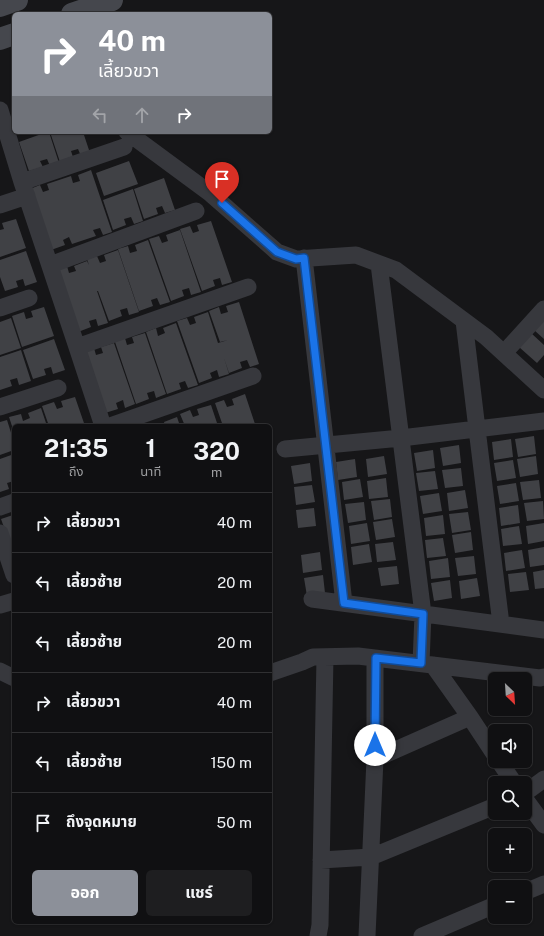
<!DOCTYPE html>
<html lang="th">
<head>
<meta charset="utf-8">
<style>
  :root { --surface:#101012; --page:#1e1e20; --text:#f1f3f6; --muted:#9c9d9f; --line:#303032; --accent:#8c9099 }
  body { margin:0; font-family:"Public Sans","Noto Sans Thai",sans-serif; background:var(--page); color:var(--text); height:100vh; display:flex; flex-direction:column; font-size:15px; white-space:nowrap }
  * { box-sizing:border-box; margin:0 }
  p { font-size:13px; color:var(--muted) }
  .icon { flex:none; width:22px; height:22px; fill:none; stroke:currentColor; stroke-width:2; stroke-linecap:round; stroke-linejoin:round }
  .map { position:relative; flex:1; overflow:hidden }
  .details { position:absolute; left:12px; top:424px; width:260px; height:500px; display:flex; flex-direction:column; background:var(--surface); border-radius:6px; box-shadow:0 1px 3px #0004,0 0 0 1px var(--line) }
  .details>* { flex:none }
  .guide { position:absolute; left:12px; top:12px; width:260px; height:122px; border-radius:6px; box-shadow:0 1px 3px #0004,0 0 0 1px var(--line); background:#8c9099; color:#fff; overflow:hidden }
  .needle { width:26px; rotate:155deg }
  .controls { position:absolute; left:488px; top:672px; display:grid; gap:8px }
  .controls a { display:grid; place-items:center; width:44px; height:44px; border-radius:6px; background:var(--surface); box-shadow:0 1px 3px #0004,0 0 0 1px var(--line); font-size:20px }
  .pin { position:absolute; display:grid; place-items:center; width:34px; height:34px; color:#fff; margin:-41px -17px; border-radius:50% 50% 50% 0; rotate:-45deg; box-shadow:0 0 4px #0007 }
  .pin .icon { rotate:45deg }
  .me { position:absolute; width:44px; margin:-22px; rotate:0deg; stroke-linejoin:round; filter:drop-shadow(0 0 3px #0008) }
  .turn { display:flex; align-items:center; gap:14px; height:84px; padding:0 20px; font-size:18px }
  .turn .icon { width:52px; height:52px; stroke-width:2.5 }
  .turn b { display:block; font-size:28px; line-height:34px }
  .lanes { display:flex; align-items:center; height:38px; padding:0 20px; background:#0003; justify-content:center; gap:20px; direction:ltr }
  .lanes .off { opacity:.35 }
  .eta { display:flex; justify-content:space-evenly; align-items:center; height:68px; text-align:center }
  .eta b { font-size:24px; font-weight:700; line-height:28px }
  .primary-button { display:flex; gap:8px; margin-top:auto; padding:8px 20px }
  .primary-button a { flex:1; height:46px; border-radius:6px; background:var(--accent); color:#fff; font-size:16px; font-weight:700; line-height:46px; text-align:center }
  .primary-button a+a { background:var(--page); color:var(--text) }
  ul { padding:0; list-style:none }
  li { display:flex; align-items:center; gap:12px; height:60px; padding:0 20px; border-top:1px solid var(--line) }
  li div { flex:1 }
  li b { display:block; font-size:15px }
  li em { font-style:normal }
  .map>svg:first-child { display:block }
  .building { fill:#404145 }
  .lines { fill:none; stroke-linecap:round; stroke-linejoin:round }
  .street { stroke:#37383d; stroke-width:17 }
  .secondary { stroke:#45474d; stroke-width:22 }
  .route-casing { stroke:#114b97; stroke-width:10 }
  .route { stroke:#1a73e8; stroke-width:7 }
</style>
</head>
<body>
<div class="map">
<svg width="544" height="936" viewBox="0 0 544 936">
  <rect width="100%" height="100%" fill="#161618"/>
  <path class="building" d="M47,132H49L59,163L50,166L47,159L40,161L43,167L29,171L19,142Z
    M50,132H83L90,153L81,156L78,149L71,151L73,157L60,162Z
    M129,161L138,184L104,196L96,173Z
    M91,170L112,232L103,235L100,228L93,230L96,236L72,244L69,237L63,240L65,245L51,250L30,189L40,185L43,192L49,190L47,184L71,176L73,183L80,181L78,175Z
    M164,178L175,210L165,213L162,206L156,208L158,214L144,219L134,189Z
    M133,189L143,221L134,224L131,217L124,219L126,225L113,230L103,200Z
    M16,219L26,248L0,257V230L4,229L2,223Z
    M211,221L232,282L222,285L220,278L213,280L215,286L202,291L180,229L190,226L193,233L199,231L197,225Z
    M180,230L201,292L191,295L189,288L182,290L184,296L171,301L149,239L159,236L162,243L168,241L166,235Z
    M148,240L170,302L160,305L157,298L151,300L153,306L139,311L118,249L128,246L130,253L137,251L135,245Z
    M118,250L139,312L129,315L127,308L120,310L122,316L109,321L98,291H97L108,323L98,326L96,319L89,321L91,327L78,332L57,270L67,266L69,273L76,271L74,266L87,261L89,265L87,259L97,256L100,263L106,261L104,255Z
    M26,251L37,282L25,286L23,279L16,281L18,287L5,291L0,277V260Z
    M239,302L259,364L250,367L247,360L240,362L242,368L229,373L224,358L229,374L219,377L217,370L210,373L212,378L199,383L177,321L187,318L190,325L196,323L194,317L208,312L218,343L228,340L220,342L209,311L219,307L221,314L228,312L226,306Z
    M44,307L54,336L22,347L12,316L24,312L26,319L33,317L31,311Z
    M11,318L21,348L0,355V322Z
    M544,320V339L534,330Z
    M176,323L198,385L188,388L185,381L179,383L181,389L167,394L146,332L156,328L158,336L165,333L163,328Z
    M145,333L166,394L156,398L154,391L147,393L149,399L136,404L115,342L125,338L127,345L134,343L132,337Z
    M531,333L544,345V355L537,363L519,347Z
    M54,339L65,370L53,374L51,367L44,369L46,375L33,379L23,350Z
    M114,343L135,404L125,408L123,400L116,403L118,409L105,413L84,352L94,348L96,355L103,353L101,347Z
    M21,350L31,381L19,385L17,378L10,380L12,386L0,390V357Z
    M245,394L255,424L250,426H223L215,403L224,400L227,407L234,405L232,399Z
    M75,397L85,426H49L42,406L54,402L57,409L63,407L61,401Z
    M211,405L218,426H185L180,414L190,410L193,417L199,415L197,409Z
    M41,408L47,426H14V432L9,417L21,414L23,421L30,418L28,413Z
    M177,417L180,426H165L164,422Z
    M7,420L14,442V450L0,455V422Z
    M534,436L536,454L518,457L515,439Z
    M511,439L513,457L494,460L492,442Z
    M459,445L461,463L443,466L440,448Z
    M433,450L435,468L417,471L414,453Z
    M14,454V481L7,483L9,489L0,492V459Z
    M384,456L387,474L368,477L366,459Z
    M536,456L538,474L520,477L517,459Z
    M355,459L357,477L338,480L336,462Z
    M513,460L516,478L497,481L494,463Z
    M310,463L312,481L294,484L291,466Z
    M461,468L463,486L445,488L442,470Z
    M435,471L438,489L419,491L416,473Z
    M386,478L388,497L369,499L367,481Z
    M360,479L363,497L344,500L342,482Z
    M539,480L541,498L523,500L520,482Z
    M516,483L519,501L500,504L497,486Z
    M312,485L315,502L296,505L294,487Z
    M465,490L468,508L449,511L447,493Z
    M439,493L442,511L423,514L420,496Z
    M390,499L392,517L374,520L371,501Z
    M543,501L544,519L527,521L524,503Z
    M364,502L366,520L348,523L345,504Z
    M518,505L520,523L501,526L499,508Z
    M314,508L316,526L298,528L296,510Z
    M468,512L471,530L452,533L449,514Z
    M13,515L14,550H12L1,519Z
    M443,515L445,534L426,536L424,518Z
    M392,519L395,537L376,540L373,522Z
    M367,523L370,541L351,544L349,526Z
    M544,523V541L528,544L526,526Z
    M519,526L522,544L503,546L501,529Z
    M471,532L473,550L455,553L452,535Z
    M443,538L446,556L427,558L425,540Z
    M393,542L396,560L377,562L375,544Z
    M369,544L372,562L353,565L351,547Z
    M544,547V565L530,567L528,550Z
    M522,550L525,568L506,571L504,553Z
    M320,552L322,570L303,573L301,555Z
    M474,556L476,574L458,576L455,558Z
    M448,558L450,577L431,579L429,561Z
    M397,566L399,584L381,586L378,568Z
    M544,570V588L535,589L533,572Z
    M526,572L529,590L510,592L508,574Z
    M323,575L325,593L307,596L304,578Z
    M477,578L480,596L461,599L459,581Z
    M450,580L452,598L434,601L431,583Z"/>
  <g class="lines">
    <path class="street" d="M0,110L22,182L77,347L103,426
      M127,132L211,194L277,252L296,259L356,255L396,270L486,337L544,390
      M22,182L124,147
      M0,205L27,196
      M304,258L344,603
      M379,264L423,614L421,663
      M50,265L196,211
      M0,308L29,298
      M464,321L477,429L501,624
      M77,347L248,287
      M504,353L544,309
      M0,407L58,388
      M110,426L253,376
      M285,449L401,438L544,421
      M0,507L14,502
      M0,533L14,575
      M312,599L544,630
      M0,605L14,601
      M433,665L470,717L495,755
      M0,671L14,678
      M270,673L302,662L313,657L358,656L540,678L544,677
      M375,759L470,717
      M499,761L514,783
      M525,793L544,779
      M525,799L544,825
      M321,860L371,857L495,806
      M525,892L544,884
      M318,936L320,925L325,657
      M367,936L375,759V658
      M422,936L495,905"/>
    <path class="secondary" d="M0,6L17,0
      M72,14L112,0
      M0,39L14,34"/>
  </g>
  <g class="lines">
    <g class="route-casing">
      <path id="route" d="M222,203L277,252L296,259L304,258L344,603L423,614L421,663L376,658L375,745"/>
    </g>
    <use href="#route" class="route"/>
  </g>
</svg>
<div class="controls">
<a><svg class="needle" viewBox="-14 -14 28 28"><path d="M0-13l5 13h-10z" fill="#e53935"/><path d="M0 13l5-13h-10z" fill="#9c9d9f"/></svg></a>
<a><svg class="icon" aria-label="sound" viewBox="0 0 24 24"><path d="M4 9h4l5-4v14l-5-4H4zM17 9q2 3 0 6"/></svg></a>
<a><svg class="icon" aria-label="search" viewBox="0 0 24 24"><circle cx="10" cy="10" r="6"/><path d="M15 15l6 6"/></svg></a>
<a>+</a>
<a>−</a>
</div>
<div class="pin" style="left:222px;top:203px;background:#d93025"><svg class="icon" aria-label="arrive" viewBox="0 0 24 24"><path d="M6 21V4h12l-3 4 3 4H6"/></svg></div>
<svg class="me" style="left:375px;top:745px" viewBox="-20 -20 40 40"><circle r="19" fill="#fff"/><path d="M0-13L10 11 0 6-10 11z" fill="#1a73e8"/></svg>
<div class="guide">
<div class="turn"><svg class="icon" aria-label="right" viewBox="0 0 24 24"><path d="M7 20v-9h11M14 6l5 5-5 5"/></svg><div><b>40 m</b>เลี้ยวขวา</div></div>
<div class="lanes"><svg class="icon off" aria-label="left" viewBox="0 0 24 24"><path d="M17 20v-9H6M10 6l-5 5 5 5"/></svg><svg class="icon off" aria-label="ahead" viewBox="0 0 24 24"><path d="M12 20V5M6 11l6-6 6 6"/></svg><svg class="icon" aria-label="right" viewBox="0 0 24 24"><path d="M7 20v-9h11M14 6l5 5-5 5"/></svg></div>
</div>
<section class="details">
<div class="eta">
<div><b>21:35</b><p>ถึง</p></div>
<div><b>1</b><p>นาที</p></div>
<div><b>320</b><p>m</p></div>
</div>
<ul>
<li><svg class="icon" aria-label="right" viewBox="0 0 24 24"><path d="M7 20v-9h11M14 6l5 5-5 5"/></svg><div><b>เลี้ยวขวา</b></div><em>40 m</em></li>
<li><svg class="icon" aria-label="left" viewBox="0 0 24 24"><path d="M17 20v-9H6M10 6l-5 5 5 5"/></svg><div><b>เลี้ยวซ้าย</b></div><em>20 m</em></li>
<li><svg class="icon" aria-label="left" viewBox="0 0 24 24"><path d="M17 20v-9H6M10 6l-5 5 5 5"/></svg><div><b>เลี้ยวซ้าย</b></div><em>20 m</em></li>
<li><svg class="icon" aria-label="right" viewBox="0 0 24 24"><path d="M7 20v-9h11M14 6l5 5-5 5"/></svg><div><b>เลี้ยวขวา</b></div><em>40 m</em></li>
<li><svg class="icon" aria-label="left" viewBox="0 0 24 24"><path d="M17 20v-9H6M10 6l-5 5 5 5"/></svg><div><b>เลี้ยวซ้าย</b></div><em>150 m</em></li>
<li><svg class="icon" aria-label="arrive" viewBox="0 0 24 24"><path d="M6 21V4h12l-3 4 3 4H6"/></svg><div><b>ถึงจุดหมาย</b></div><em>50 m</em></li>
</ul>
<div class="primary-button"><a>ออก</a><a>แชร์</a></div>
</section>
</div>
</body>
</html>
